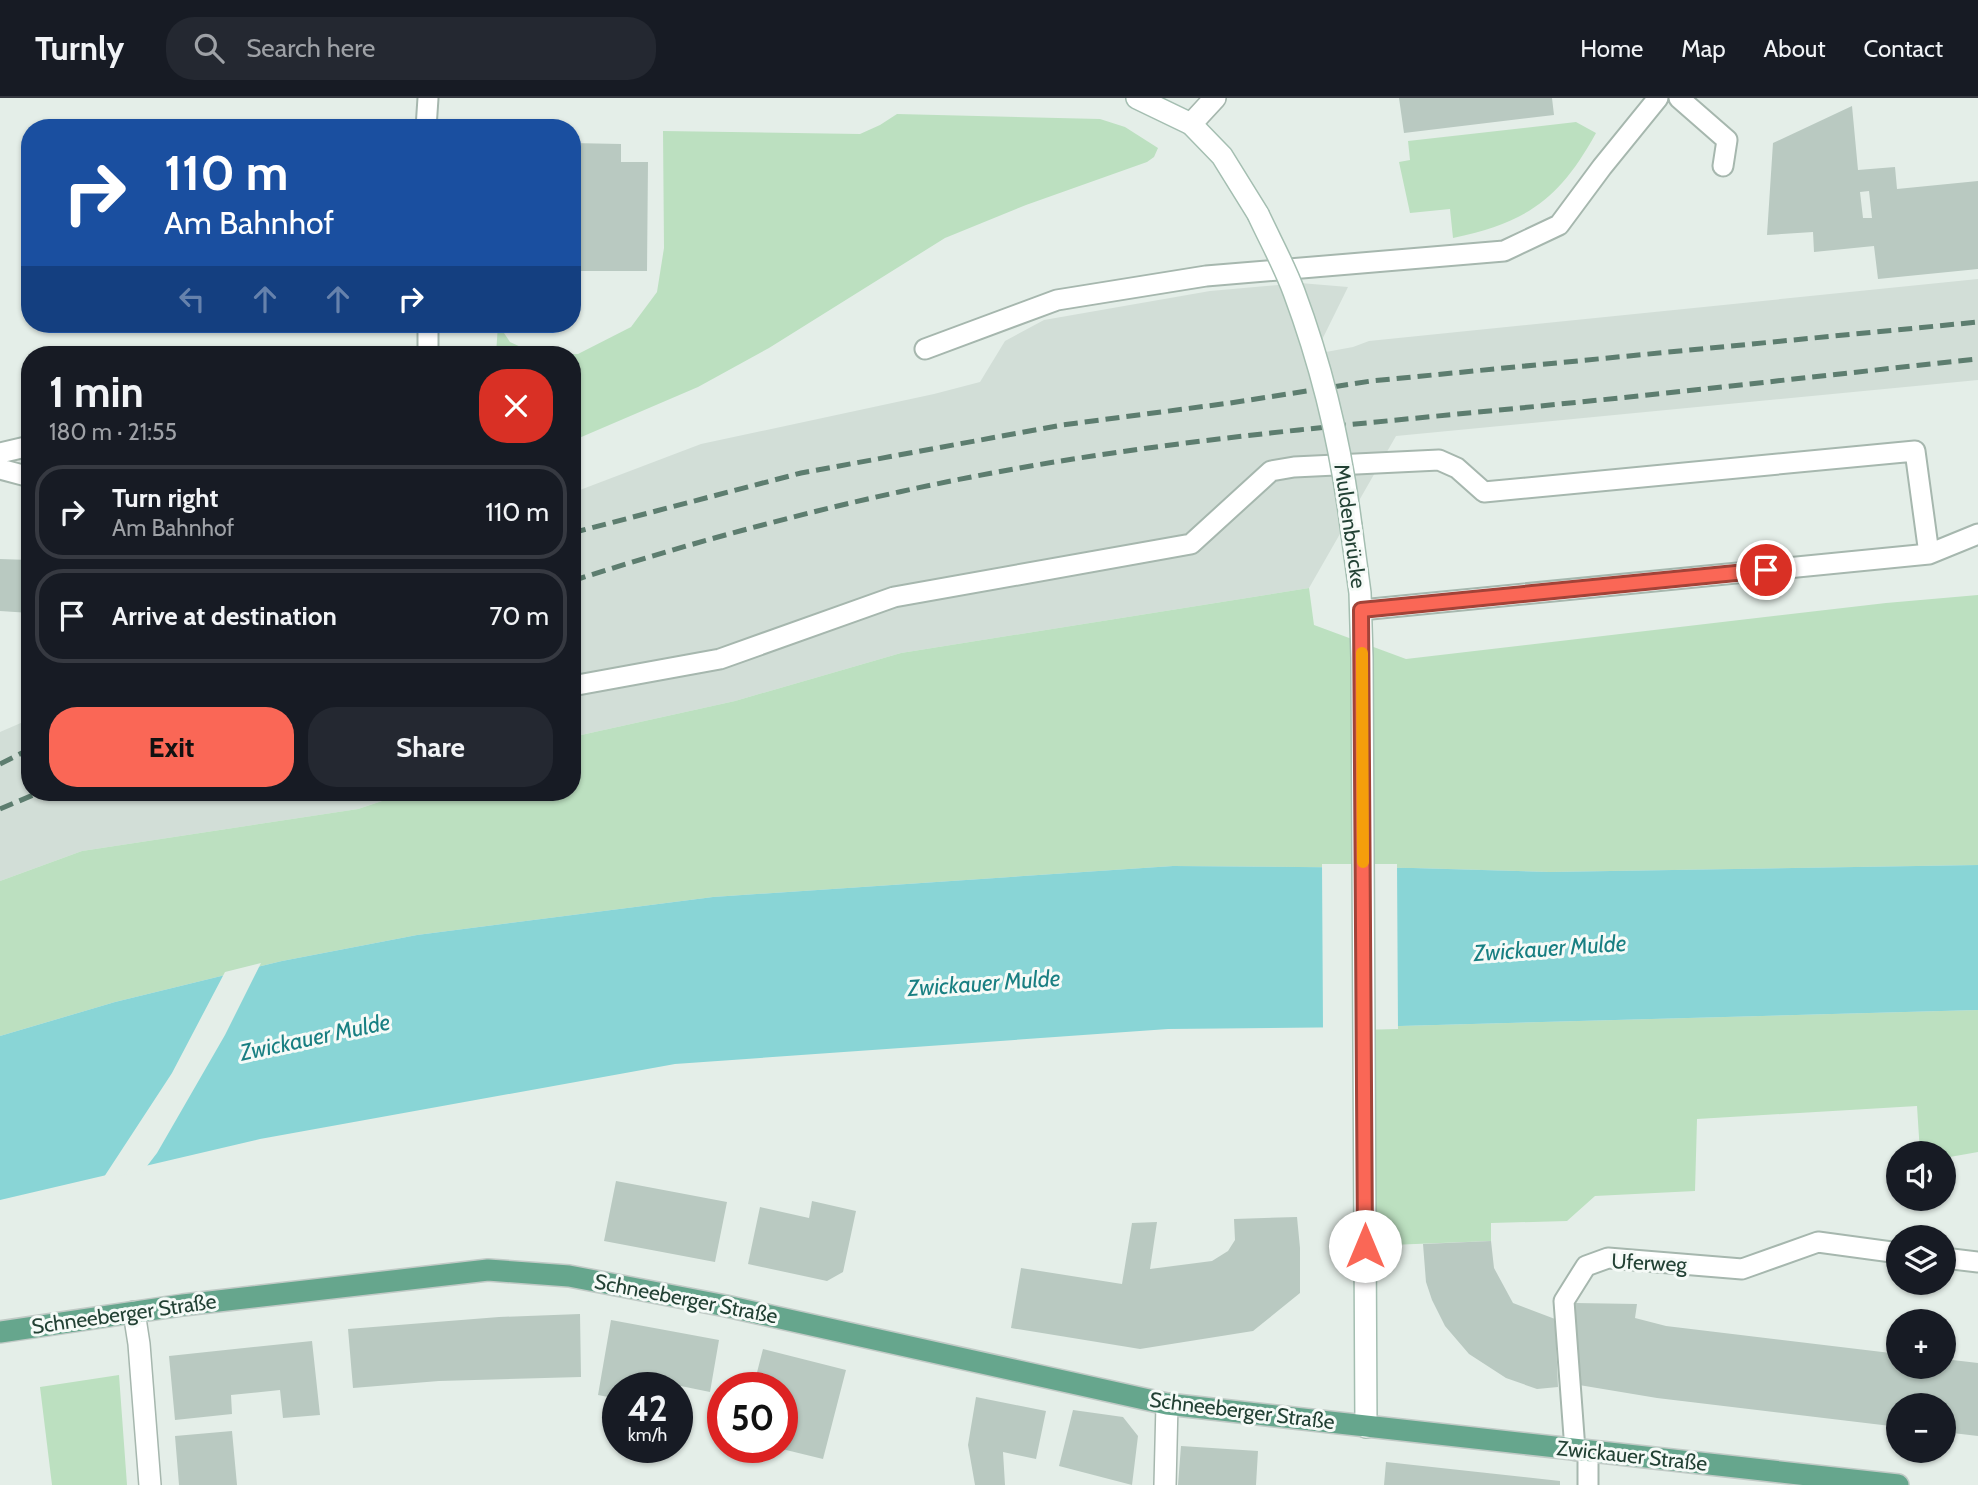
<!DOCTYPE html>
<html lang="en">
<head>
<meta charset="utf-8">
<style>
  :root { --surface:#171b24; --page:#242831; --text:#f1f3f6; --muted:#9ea1a6; --line:#363941; --accent:#fa6756 }
  body { margin:0; font-family:Cabin,sans-serif; background:var(--page); color:var(--text); height:100vh; display:flex; flex-direction:column; font-size:26px; white-space:nowrap }
  * { box-sizing:border-box; margin:0 }
  p { font-size:23px; color:var(--muted) }
  .icon { flex:none; width:38px; height:38px; fill:none; stroke:currentColor; stroke-width:2; stroke-linecap:round; stroke-linejoin:round }
  .map { position:relative; flex:1; overflow:hidden }
  .sheet { position:absolute; left:21px; top:248px; width:560px; height:455px; display:flex; flex-direction:column; background:var(--surface); border-radius:28px; box-shadow:0 2px 5px #0004 }
  .sheet>* { flex:none }
  .top-card { position:absolute; left:21px; top:21px; width:560px; height:214px; border-radius:28px; box-shadow:0 2px 5px #0004; background:#1a4fa0; color:#fff; overflow:hidden }
  .controls { position:absolute; left:1886px; top:1043px; display:grid; gap:14px }
  .controls a { display:grid; place-items:center; width:70px; height:70px; border-radius:50%; background:var(--surface); box-shadow:0 2px 5px #0004; font-size:35px }
  .speed { position:absolute; left:602px; top:1274px; display:flex; gap:14px; font-size:35px; font-weight:700; text-align:center }
  .speed>* { display:grid; place-content:center; width:91px; height:91px; border-radius:50%; background:var(--surface); box-shadow:0 2px 5px #0004; line-height:1 }
  .speed small { font-size:18px; font-weight:400 }
  .speed .limit { border:10px solid #d22; background:#fff; color:#111 }
  .pin { position:absolute; display:grid; place-items:center; width:60px; height:60px; color:#fff; margin:-30px; border:4px solid #fff; border-radius:50%; box-shadow:0 2px 7px #0007 }
  .me { position:absolute; width:77px; margin:-38px; rotate:0deg; stroke-linejoin:round; filter:drop-shadow(0 0 5px #0008) }
  .turn { display:flex; align-items:center; gap:24px; height:147px; padding:0 28px; font-size:32px }
  .turn .icon { width:91px; height:91px; stroke-width:2.5 }
  .turn b { display:block; font-size:49px; line-height:60px }
  .lanes { display:flex; align-items:center; height:66px; padding:0 28px; background:#0003; justify-content:center; gap:35px; direction:ltr }
  .lanes .off { opacity:.35 }
  .round { display:grid; place-items:center; flex:none; width:74px; height:74px; border-radius:28px; background:var(--page) }
  .overview { display:flex; align-items:center; justify-content:space-between; height:119px; padding:0 28px }
  h1 { font-size:42px; font-weight:700; line-height:52px }
  .action { display:flex; gap:14px; margin-top:auto; padding:14px 28px }
  .action a { flex:1; height:80px; border-radius:28px; background:var(--accent); color:#111; font-size:28px; font-weight:700; line-height:80px; text-align:center }
  .action a+a { background:var(--page); color:var(--text) }
  ul { padding:0; list-style:none }
  li { display:flex; align-items:center; gap:21px; height:94px; margin:0 14px 10px; padding:0 14px; border:4px solid var(--line); border-radius:28px }
  li div { flex:1 }
  li b { display:block; font-size:26px }
  li em { font-style:normal }
  header { display:flex; align-items:center; gap:42px; box-sizing:border-box; height:98px; padding:0 35px; background:var(--surface); border-bottom:2px solid var(--line) }
  header strong { font-size:33px }
  nav { display:flex; gap:38px; margin-inline-start:auto; font-size:24px }
  .search { width:490px; height:63px; background:var(--page); display:flex; align-items:center; gap:18px; box-sizing:border-box; padding:0 24px; border-radius:28px; color:var(--muted); font-size:26px }
  .map>svg:first-child { display:block }
  .built { fill:#d2ded7 }
  .green { fill:#bce0c0 }
  .water { fill:#89d5d6 }
  .pier { fill:#e4eee8 }
  .building { fill:#b9c9c1; fill-rule:evenodd }
  .lines { fill:none; stroke-linecap:round; stroke-linejoin:round }
  .service-casing { stroke:#a6b7ae; stroke-width:23 }
  .minor-casing { stroke:#a6b7ae; stroke-width:24 }
  .tertiary-casing { stroke:#a6b7ae; stroke-width:24 }
  .secondary-casing { stroke:#a4beb1; stroke-width:24 }
  .primary-casing { stroke:#c1cac6; stroke-width:24 }
  .service { stroke:#fff; stroke-width:19 }
  .minor { stroke:#fff; stroke-width:21 }
  .tertiary { stroke:#fff; stroke-width:21 }
  .secondary { stroke:#fff; stroke-width:21 }
  .primary { stroke:#66a68d; stroke-width:21 }
  .rail { stroke:#5d7d6f; stroke-width:5; stroke-dasharray:14 7; stroke-linecap:butt }
  .secondary-bridge-casing { stroke:#a4beb1; stroke-width:24; stroke-linecap:butt }
  .secondary-bridge { stroke:#fff; stroke-width:21 }
  .route-casing { stroke:#a24338; stroke-width:18 }
  .route { stroke:#fa6756; stroke-width:12 }
  .slow { stroke:#f59e0b; stroke-width:12 }
  .labels { text-anchor:middle; stroke-width:6; stroke-linejoin:round; paint-order:stroke }
  .street-label { font-size:21px; fill:#224134; stroke:#f5faf7 }
  .water-label { font-size:23px; font-style:italic; fill:#187f82; stroke:#f5faf7 }
</style>
</head>
<body>
<header>
<strong>Turnly</strong>
<div class="search"><svg class="icon" aria-label="search" viewBox="0 0 24 24"><circle cx="10" cy="10" r="6"/><path d="M15 15l6 6"/></svg>Search here</div>
<nav><a>Home</a><a>Map</a><a>About</a><a>Contact</a></nav>
</header>
<div class="map">
<svg width="1978" height="1387" viewBox="0 0 1978 1387">
  <rect width="100%" height="100%" fill="#e4eee8"/>
  <path class="built" d="M1978,181V282L1396,338L1309,490L901,555L735,603L572,639V395L701,346L934,296L980,284L1005,243L1044,222L1210,193L1300,185L1348,189L1315,256L1353,249L1369,243Z
    M30,621V695H406L358,711L82,753L0,783V634Z"/>
  <path class="green" d="M897,16L1100,21L1125,29L1158,50L1154,59L1147,64L1026,107L945,140L769,250L698,289L572,343V257H547L578,256L631,229L657,194L664,150L663,33L860,36L880,27Z
    M1576,24L1596,35C1559,102 1527,124 1453,140L1450,111L1410,115L1399,64L1410,62L1408,43Z
    M498,226L510,244L538,257H496Z
    M1309,490L1314,527L1406,561L1886,505L1978,497V767L1550,774L1413,770L1173,768L713,799L417,837L282,863L115,904L0,938V783L82,753L358,711L406,695H572V639L735,603L901,555Z
    M1978,912V1054L1944,1060V1055H1920L1917,1008L1697,1021L1695,1093L1595,1098L1567,1123L1491,1125V1143L1365,1148L1364,929Z
    M119,1277L127,1387H52L40,1289Z"/>
  <path class="water" d="M1978,767V912L1364,929L1168,931L675,966L260,1041L0,1102V938L115,904L282,863L417,837L713,799L1173,768L1413,770L1550,774Z"/>
  <path class="pier" d="M1322,766H1397L1398,931L1323,933Z
    M261,865L225,937L157,1055L144,1072L102,1082L172,975L225,874Z"/>
  <path class="building" d="M1399,0H1552L1554,17L1404,35Z
    M1852,8L1858,72L1895,69L1897,91L1978,83V171L1878,181L1874,148L1814,154L1813,134L1767,137L1773,45ZM1869,93L1872,120H1863L1860,94Z
    M572,45L621,46V64H648L647,173H575V151H572Z
    M0,461L30,462V515L0,513Z
    M616,1083L727,1104L715,1164L604,1143Z
    M812,1103L856,1113L843,1174L827,1183L748,1166L760,1109L809,1120Z
    M1297,1119L1300,1150V1195L1253,1233L1140,1251L1011,1230L1021,1170L1122,1186L1132,1125L1157,1124L1150,1171L1212,1163L1228,1153L1235,1142L1234,1121Z
    M1491,1143L1494,1170L1513,1205L1555,1221L1558,1289L1537,1291L1506,1280L1469,1256L1445,1228L1432,1202L1426,1184L1423,1146Z
    M1575,1205L1637,1206L1635,1220L1666,1228L1899,1256V1269H1944V1261L1978,1265V1338L1944,1334V1307H1899V1329L1657,1300L1579,1287Z
    M580,1216L581,1279L439,1283L353,1290L348,1231L499,1219Z
    M611,1222L719,1242L710,1294L671,1286L670,1290H618V1301L598,1297Z
    M312,1243L320,1317L283,1320L280,1292L231,1297L232,1316L175,1322L169,1258Z
    M763,1251L846,1272L823,1361L782,1351V1290H753Z
    M976,1299L1046,1313L1036,1361L1003,1354L1005,1387H975L968,1347Z
    M1073,1312L1123,1319L1138,1338L1132,1387L1059,1368Z
    M232,1333L237,1387H179L175,1338Z
    M1181,1348L1258,1353L1256,1387H1178Z
    M1386,1364L1560,1383V1387H1384Z"/>
  <g class="lines">
    <g class="service-casing">
      <path id="service" d="M1679,0L1727,42L1723,68
        M426,30L428,0
        M428,226V257
        M925,251L1057,202L1206,178L1504,153L1559,127L1602,69L1658,0
        M0,355L30,348
        M0,371L30,379
        M1361,512L1929,456L1978,436
        M572,588L720,561L894,499L1191,446L1271,373L1294,369L1439,362L1457,370L1484,394L1915,353L1929,456
        M1944,1160L1978,1164
        M1575,1352L1564,1203L1586,1168L1608,1160L1742,1171L1818,1144L1899,1155
        M1588,1353V1387"/>
    </g>
    <g class="minor-casing">
      <path id="minor" d="M134,1214L139,1246L150,1387
        M1165,1387L1167,1306"/>
    </g>
    <g class="tertiary-casing">
      <path id="tertiary" d="M1191,26L1215,0"/>
    </g>
    <g class="secondary-casing">
      <path id="secondary" d="M1137,0L1191,26L1222,58L1258,116
        M1351,428L1360,495L1362,560L1366,1329"/>
    </g>
    <g class="primary-casing">
      <path id="primary" d="M0,1234L183,1207L488,1172L569,1178L726,1208L1167,1306L1898,1387"/>
    </g>
    <use href="#service" class="service"/>
    <use href="#minor" class="minor"/>
    <use href="#tertiary" class="tertiary"/>
    <use href="#secondary" class="secondary"/>
    <use href="#primary" class="primary"/>
    <path class="rail" d="M572,435L801,375L1062,327L1230,305L1371,283L1978,224
      M572,483C736,430 903,388 1073,361C1231,336 1391,323 1550,307C1693,293 1835,276 1978,261
      M0,666L30,651
      M0,711L38,695"/>
    <g class="secondary-bridge-casing">
      <path id="secondary-bridge" d="M1258,116C1270,142 1284,167 1294,194C1322,269 1341,349 1351,428"/>
    </g>
    <use href="#secondary-bridge" class="secondary-bridge"/>
  </g>
  <g class="lines">
    <g class="route-casing">
      <path id="route" d="M1365,1148L1361,512L1766,472"/>
    </g>
    <use href="#route" class="route"/>
    <path class="slow" d="M1362,555L1363,764"/>
  </g>
  <g class="labels">
    <g class="street-label">
      <text transform="translate(1350 428) rotate(82)" y="7">Muldenbrücke</text>
      <text transform="translate(1649 1165) rotate(3)" y="7">Uferweg</text>
      <text transform="translate(686 1201) rotate(11)" y="7">Schneeberger Straße</text>
      <text transform="translate(124 1216) rotate(-8)" y="7">Schneeberger Straße</text>
      <text transform="translate(1242 1313) rotate(7)" y="7">Schneeberger Straße</text>
      <text transform="translate(1632 1358) rotate(6)" y="7">Zwickauer Straße</text>
    </g>
    <g class="water-label">
      <text transform="translate(1550 850) rotate(-4)" y="8">Zwickauer Mulde</text>
      <text transform="translate(984 885) rotate(-4)" y="8">Zwickauer Mulde</text>
      <text transform="translate(315 939) rotate(-12)" y="8">Zwickauer Mulde</text>
    </g>
  </g>
</svg>
<div class="controls">
<a><svg class="icon" aria-label="sound" viewBox="0 0 24 24"><path d="M4 9h4l5-4v14l-5-4H4zM17 9q2 3 0 6"/></svg></a>
<a><svg class="icon" aria-label="layers" viewBox="0 0 24 24"><path d="M12 4l9 5-9 5-9-5zM3 14l9 5 9-5"/></svg></a>
<a>+</a>
<a>−</a>
</div>
<div class="speed"><div>42<small>km/h</small></div><div class="limit">50</div></div>
<div class="pin" style="left:1766px;top:472px;background:#d93025"><svg class="icon" aria-label="arrive" viewBox="0 0 24 24"><path d="M6 21V4h12l-3 4 3 4H6"/></svg></div>
<svg class="me" style="left:1365px;top:1148px" viewBox="-20 -20 40 40"><circle r="19" fill="#fff"/><path d="M0-13L10 11 0 6-10 11z" fill="#fa6756"/></svg>
<div class="top-card">
<div class="turn"><svg class="icon" aria-label="right" viewBox="0 0 24 24"><path d="M7 20v-9h11M14 6l5 5-5 5"/></svg><div><b>110 m</b>Am Bahnhof</div></div>
<div class="lanes"><svg class="icon off" aria-label="left" viewBox="0 0 24 24"><path d="M17 20v-9H6M10 6l-5 5 5 5"/></svg><svg class="icon off" aria-label="ahead" viewBox="0 0 24 24"><path d="M12 20V5M6 11l6-6 6 6"/></svg><svg class="icon off" aria-label="ahead" viewBox="0 0 24 24"><path d="M12 20V5M6 11l6-6 6 6"/></svg><svg class="icon" aria-label="right" viewBox="0 0 24 24"><path d="M7 20v-9h11M14 6l5 5-5 5"/></svg></div>
</div>
<section class="sheet">
<div class="overview"><div><h1>1 min</h1><p>180 m · 21:55</p></div><a class="round" style="background:#d93025;color:#fff"><svg class="icon" aria-label="close" viewBox="0 0 24 24"><path d="M6 6l12 12M18 6L6 18"/></svg></a></div>
<ul>
<li><svg class="icon" aria-label="right" viewBox="0 0 24 24"><path d="M7 20v-9h11M14 6l5 5-5 5"/></svg><div><b>Turn right</b><p>Am Bahnhof</p></div><em>110 m</em></li>
<li><svg class="icon" aria-label="arrive" viewBox="0 0 24 24"><path d="M6 21V4h12l-3 4 3 4H6"/></svg><div><b>Arrive at destination</b></div><em>70 m</em></li>
</ul>
<div class="action"><a>Exit</a><a>Share</a></div>
</section>
</div>
</body>
</html>
